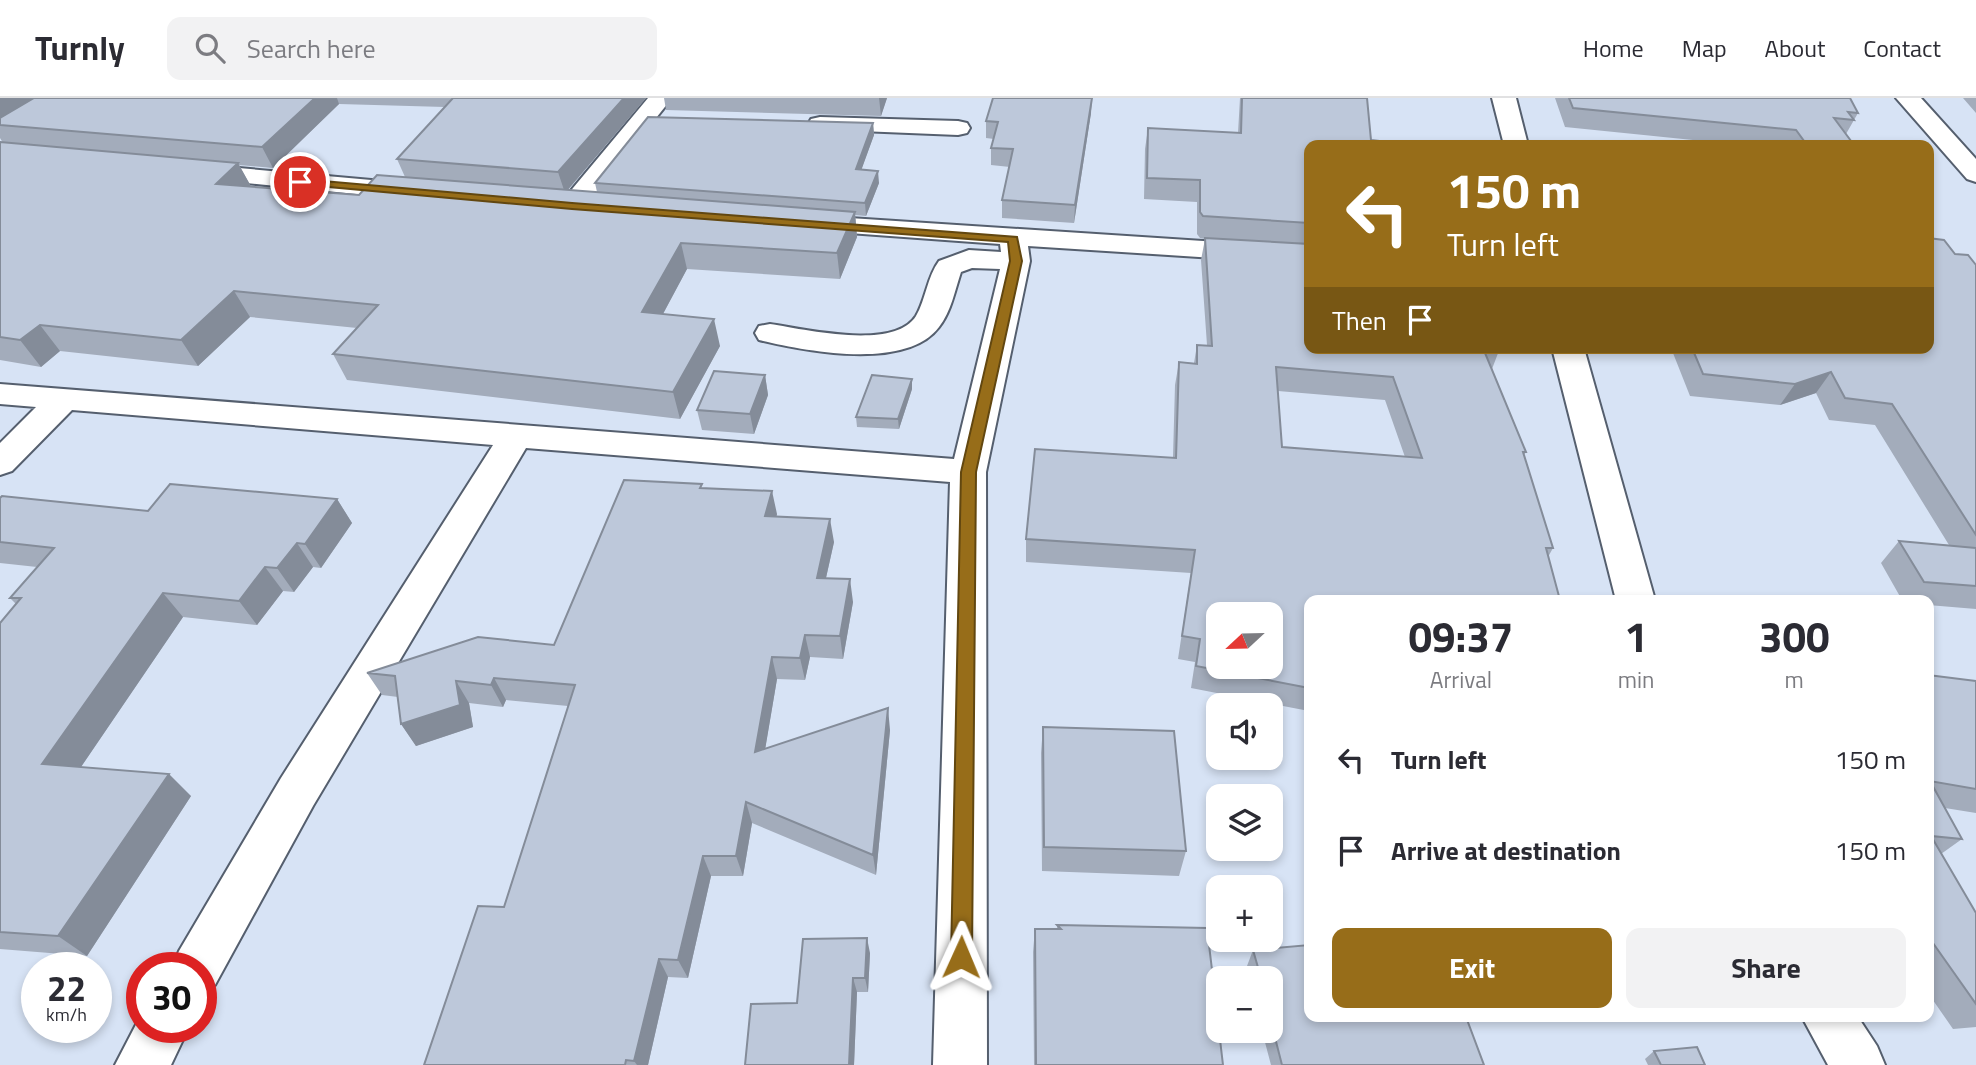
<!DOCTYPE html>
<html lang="en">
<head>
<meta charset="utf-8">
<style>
  :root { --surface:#fff; --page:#f2f2f3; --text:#2b2b33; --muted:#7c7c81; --line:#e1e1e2; --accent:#976d19 }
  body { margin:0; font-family:"Titillium Web",sans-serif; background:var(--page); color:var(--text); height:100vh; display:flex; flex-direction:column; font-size:26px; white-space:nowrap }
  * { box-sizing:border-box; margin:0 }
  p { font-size:23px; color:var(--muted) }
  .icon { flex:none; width:38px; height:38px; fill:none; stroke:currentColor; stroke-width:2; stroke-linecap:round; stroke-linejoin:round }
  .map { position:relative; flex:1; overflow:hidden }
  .side { position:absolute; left:1304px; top:497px; width:630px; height:427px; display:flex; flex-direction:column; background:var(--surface); border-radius:14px; box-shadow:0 4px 10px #0003 }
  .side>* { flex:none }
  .banner { position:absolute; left:1304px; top:42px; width:630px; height:214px; border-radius:14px; box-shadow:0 4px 10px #0003; background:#976d19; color:#fff; overflow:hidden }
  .needle { width:46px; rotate:248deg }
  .buttons { position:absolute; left:1206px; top:504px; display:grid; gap:14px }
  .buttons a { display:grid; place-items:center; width:77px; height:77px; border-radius:14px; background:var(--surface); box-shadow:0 4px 10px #0003; font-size:35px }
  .speed { position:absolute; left:21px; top:854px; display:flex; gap:14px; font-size:35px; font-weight:700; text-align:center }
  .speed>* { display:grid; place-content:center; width:91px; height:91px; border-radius:50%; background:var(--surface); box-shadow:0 4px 10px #0003; line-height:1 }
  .speed small { font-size:18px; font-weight:400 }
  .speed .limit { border:10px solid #d22; background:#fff; color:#111 }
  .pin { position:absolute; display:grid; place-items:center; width:60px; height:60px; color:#fff; margin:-30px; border:4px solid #fff; border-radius:50%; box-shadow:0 2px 7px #0007 }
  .me { position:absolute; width:77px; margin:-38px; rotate:1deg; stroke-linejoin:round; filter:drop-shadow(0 0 5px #0008) }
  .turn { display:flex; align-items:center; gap:24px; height:147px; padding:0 28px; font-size:32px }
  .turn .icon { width:91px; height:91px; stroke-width:2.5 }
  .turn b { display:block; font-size:49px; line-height:60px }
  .then { display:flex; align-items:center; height:66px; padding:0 28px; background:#0003; gap:14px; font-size:26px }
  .eta { display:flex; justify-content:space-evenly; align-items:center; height:119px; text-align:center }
  .eta b { font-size:42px; font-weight:700; line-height:49px }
  .button { display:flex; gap:14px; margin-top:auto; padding:14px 28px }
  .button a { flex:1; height:80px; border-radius:14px; background:var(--accent); color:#fff; font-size:28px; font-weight:700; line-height:80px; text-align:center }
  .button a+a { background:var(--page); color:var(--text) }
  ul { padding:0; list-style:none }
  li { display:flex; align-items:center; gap:21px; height:91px; padding:0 28px }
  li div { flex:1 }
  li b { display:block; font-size:26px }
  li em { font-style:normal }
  header { display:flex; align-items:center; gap:42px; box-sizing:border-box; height:98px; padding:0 35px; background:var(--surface); border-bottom:2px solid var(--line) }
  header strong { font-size:33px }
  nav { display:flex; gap:38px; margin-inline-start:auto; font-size:24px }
  .search { width:490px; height:63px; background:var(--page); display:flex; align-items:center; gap:18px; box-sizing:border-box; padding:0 24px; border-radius:14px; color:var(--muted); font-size:26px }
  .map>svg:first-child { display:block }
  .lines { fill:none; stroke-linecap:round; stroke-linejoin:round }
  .minor-casing { stroke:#555f6e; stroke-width:4 }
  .minor { fill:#fff; fill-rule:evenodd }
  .wall { fill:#a3acbb; fill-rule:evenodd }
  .shaded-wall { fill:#848c99 }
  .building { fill:#bdc8da; stroke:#848c99; stroke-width:2; fill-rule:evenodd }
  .route { fill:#976d19; stroke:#624710; stroke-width:2 }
</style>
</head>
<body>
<header>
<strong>Turnly</strong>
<div class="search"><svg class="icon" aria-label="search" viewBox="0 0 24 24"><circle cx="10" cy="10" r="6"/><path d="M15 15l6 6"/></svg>Search here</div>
<nav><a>Home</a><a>Map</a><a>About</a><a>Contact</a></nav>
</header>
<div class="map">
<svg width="1976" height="967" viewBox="0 0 1976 967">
  <rect width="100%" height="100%" fill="#d7e3f5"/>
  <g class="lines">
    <g class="minor-casing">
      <path id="minor" d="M648,0H672L581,114L572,116L563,114L559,108L563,102Z
        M1492,0H1516L1528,47H1504Z
        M1896,0H1921L1976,61V84L1967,81Z
        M820,19L958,23L967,25L970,30L967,35L958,37L811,31L808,26L811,21Z
        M194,66L416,86L425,88L429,94L425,100L416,102L185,79L181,74L185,69Z
        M804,117L1309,150V166L1028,148L1030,163L986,374L987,967H933L950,384L526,350L313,708L215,887L201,893V870H172L179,853L281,680L493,347L72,312L12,373L0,377V345L36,309L0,306V286L954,361L1000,171L972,170L961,174C955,192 951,214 939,229C906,273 805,253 759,242L755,235L759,228L770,226C804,231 894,253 916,218C926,201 927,179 939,163L969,152L1001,154L1000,146L794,131L790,125L794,119Z
        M1552,250H1584L1655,502H1616Z
        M142,915V929H189L171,967H115Z
        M1802,919H1858L1877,948L1885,967H1828Z"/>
    </g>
    <use href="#minor" class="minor"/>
  </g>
  <path class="wall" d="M0,0H646L568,92L597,94L595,85L873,25L874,37L861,72L879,85L866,118L855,117L857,139L840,181L687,171L663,216L720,248L680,321L347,282L333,256L357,230L250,219L198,268L60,253L41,269L0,262V44L3,45L0,40ZM339,6L445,9L397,61L405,79L359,97L251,89L239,67L273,70Z
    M664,0H887L881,18L666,12Z
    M1240,0H1367L1309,47V250H1500L1492,271L1526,354L1524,357L1553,450L1548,459L1309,502V613L1191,590L1195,564L1178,561L1191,475L1026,464V441L1173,359L1175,287L1179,264L1194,265L1197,247H1207L1201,162L1205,141L1200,140L1197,136V104L1144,101L1145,51L1148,30L1238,35ZM1278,293L1385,302L1405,359L1282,349Z
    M1555,0H1850L1858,15L1846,36L1854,47H1742L1565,29Z
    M1963,0H1976V15Z
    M1091,15L1074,125L1002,120V102L1010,69L991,67V50L994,41L986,40V23Z
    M1955,156L1976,167V511L1928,507V502H1902L1881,465L1899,443L1949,447L1875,327L1829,322L1816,295L1780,307L1690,298L1671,250H1928Z
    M765,277L768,297L754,336L702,332L697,312Z
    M912,281V291L899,331L857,329L856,319Z
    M702,390L777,416L776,419L834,444L826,480L853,504L843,561L810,559L805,582L777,581L765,651L890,632L876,777L752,725L743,778H711L688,880L668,879L648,967H424L504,809L568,608L506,602L503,609L469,605L473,629L416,648L401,626L398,599L382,597L367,575L554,547Z
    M0,400L148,413L337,401L352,425L321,470L313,469L294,494L283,493L257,527L183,519L81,669L191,698L87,858L0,851V525L16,506L10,500L37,469L0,465Z
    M1928,577L1976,583V715L1945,710L1962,741L1941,756L1976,815V929L1953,931L1928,895Z
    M1043,629L1186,753L1179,778L1042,773L1041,655Z
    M1057,827L1223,967H1034L1033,854L1035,831H1057Z
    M1253,852L1484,967H1271L1262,933H1270V880H1250L1247,868Z
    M870,855L868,894H857L854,967H745L797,905Z
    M1654,953L1705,967H1648L1645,961Z"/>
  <path class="shaded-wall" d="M0,0H38L0,24Z
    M315,0H337L339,6L273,70L262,49Z
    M624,0H646L565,95L558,74Z
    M879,0H887L881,18Z
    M1092,0L1091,15L1074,125L1075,107Z
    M873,25L874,37L857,84L856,71Z
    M238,65L252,90L216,86Z
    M878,73L879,85L866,118L865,105Z
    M855,114L857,139L840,181L837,155Z
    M681,145L687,171L650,240L642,214Z
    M234,193L250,219L198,268L181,242Z
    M714,221L720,248L680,321L673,294Z
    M40,227L60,253L41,269L20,242Z
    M1831,274L1816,295L1780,307L1795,286Z
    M765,277L768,297L754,336L750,316Z
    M912,281V291L899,331L898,321Z
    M772,393L777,416L770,441L765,418Z
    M337,401L352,425L321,470L305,446Z
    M830,421L834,444L821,502L817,480Z
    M297,445L313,469L294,494L277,470Z
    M265,469L283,493L257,527L239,503Z
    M850,481L853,504L843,561L840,538Z
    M163,495L183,519L68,688L42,666Z
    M805,537L810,559L805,582L800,560Z
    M772,559L777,581L761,676L755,654Z
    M494,580L506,602L503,609L491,587Z
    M456,583L469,605L473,629L416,648L401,626Z
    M888,610L890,632L876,777L873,757Z
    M169,676L191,698L87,858L58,838Z
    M746,704L752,725L743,778L736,758Z
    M703,758L711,778L688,880L678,862Z
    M867,840L870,855L868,894L865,880Z
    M659,861L668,879L648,967H637L634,963Z
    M853,880L857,894L854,967H849Z"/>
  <path class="building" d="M34,0H315L262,49L0,27V20Z
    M453,0H624L558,74L397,61Z
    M993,0H1092L1075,107L1002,102L1013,51L991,50L998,24L986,23Z
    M1242,0H1367L1371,42L1379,43L1381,47H1309V125L1203,118L1200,114V82L1147,80L1148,30L1241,35Z
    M1569,0H1850L1858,15L1848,14L1854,22L1834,20L1854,47H1807L1796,32L1573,10Z
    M648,19L873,25L856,71L878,73L865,105L595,85Z
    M0,44L238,65L216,86L359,97L377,77L855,114L837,155L681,145L642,214L714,221L673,294L333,256L378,207L234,193L181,242L40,227L20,242L0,239Z
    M1205,140L1309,146V250H1483L1526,354H1523L1553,450H1546L1560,502H1309V590L1196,568L1200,541L1182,538L1195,452L1026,441L1035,351L1176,360L1179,264L1197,266V247L1212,248ZM1276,269L1393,279L1422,360L1282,349ZM1218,516H1270V569H1218Z
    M1928,140L1944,142L1955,156L1968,157L1976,167V437L1892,306L1845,300L1831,274L1795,286L1703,276L1692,250H1928Z
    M714,273L765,277L750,316L697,312Z
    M872,277L912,281L898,321L856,319Z
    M624,382L702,386L700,390L772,393L765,418L830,421L817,480L850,481L840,538L805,537L800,560L772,559L755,654L888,610L873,757L746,704L736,758H703L678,862L659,861L634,963L626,962L625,967H424L478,808L504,809L575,587L494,580L491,587L456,583L460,607L401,626L395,578L367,575L478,539L554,547Z
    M170,386L337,401L305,446L297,445L277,470L265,469L239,503L163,495L42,666L169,676L58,838L0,834V525L21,500H10L54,450L0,444V400L2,398L148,413Z
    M1899,443L1976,450V488L1924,484Z
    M1928,577L1976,583V691L1930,683L1962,741L1931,738L1976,815V906L1928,838Z
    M1043,629L1174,633L1186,753L1044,749Z
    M1057,827L1207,830L1218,922V933H1219L1223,967H1036L1035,831H1061Z
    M867,840L865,880H853L849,967H745L751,906L797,905L803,841Z
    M1309,847V919H1466L1484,967H1282L1270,920V880H1261L1253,852Z
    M1697,949L1705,967H1661L1654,953Z"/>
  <path class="route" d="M300,81L572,105L1017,139L1022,163L976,374L972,859L969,866L961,869L954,866L951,859L961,374L1010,163L1008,144L572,111L296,86V82Z"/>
</svg>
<div class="buttons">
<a><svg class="needle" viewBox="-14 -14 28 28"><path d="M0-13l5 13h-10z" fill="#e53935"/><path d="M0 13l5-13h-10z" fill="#7c7c81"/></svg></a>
<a><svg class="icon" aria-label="sound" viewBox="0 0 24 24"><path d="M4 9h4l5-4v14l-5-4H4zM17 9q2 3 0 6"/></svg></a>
<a><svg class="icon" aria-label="layers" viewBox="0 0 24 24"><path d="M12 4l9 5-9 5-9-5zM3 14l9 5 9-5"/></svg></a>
<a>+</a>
<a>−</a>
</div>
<div class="speed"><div>22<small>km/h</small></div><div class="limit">30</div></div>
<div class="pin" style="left:300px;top:84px;background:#d93025"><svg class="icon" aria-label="arrive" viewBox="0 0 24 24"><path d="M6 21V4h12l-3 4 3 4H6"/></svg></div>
<svg class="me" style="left:961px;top:859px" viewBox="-20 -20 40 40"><path d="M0-17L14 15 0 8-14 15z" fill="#976d19" stroke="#fff" stroke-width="4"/></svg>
<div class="banner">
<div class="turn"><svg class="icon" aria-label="left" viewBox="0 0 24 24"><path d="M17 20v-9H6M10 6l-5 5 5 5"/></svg><div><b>150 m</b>Turn left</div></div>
<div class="then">Then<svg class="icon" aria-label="arrive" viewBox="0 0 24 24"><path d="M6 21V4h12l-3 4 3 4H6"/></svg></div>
</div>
<section class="side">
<div class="eta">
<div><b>09:37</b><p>Arrival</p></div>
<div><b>1</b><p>min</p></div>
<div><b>300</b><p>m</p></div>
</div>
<ul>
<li><svg class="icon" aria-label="left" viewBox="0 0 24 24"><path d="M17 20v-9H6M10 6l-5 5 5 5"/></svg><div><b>Turn left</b></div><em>150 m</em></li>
<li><svg class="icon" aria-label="arrive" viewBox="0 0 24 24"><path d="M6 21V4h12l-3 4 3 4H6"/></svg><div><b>Arrive at destination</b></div><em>150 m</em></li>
</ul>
<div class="button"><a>Exit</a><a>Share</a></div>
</section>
</div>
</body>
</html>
